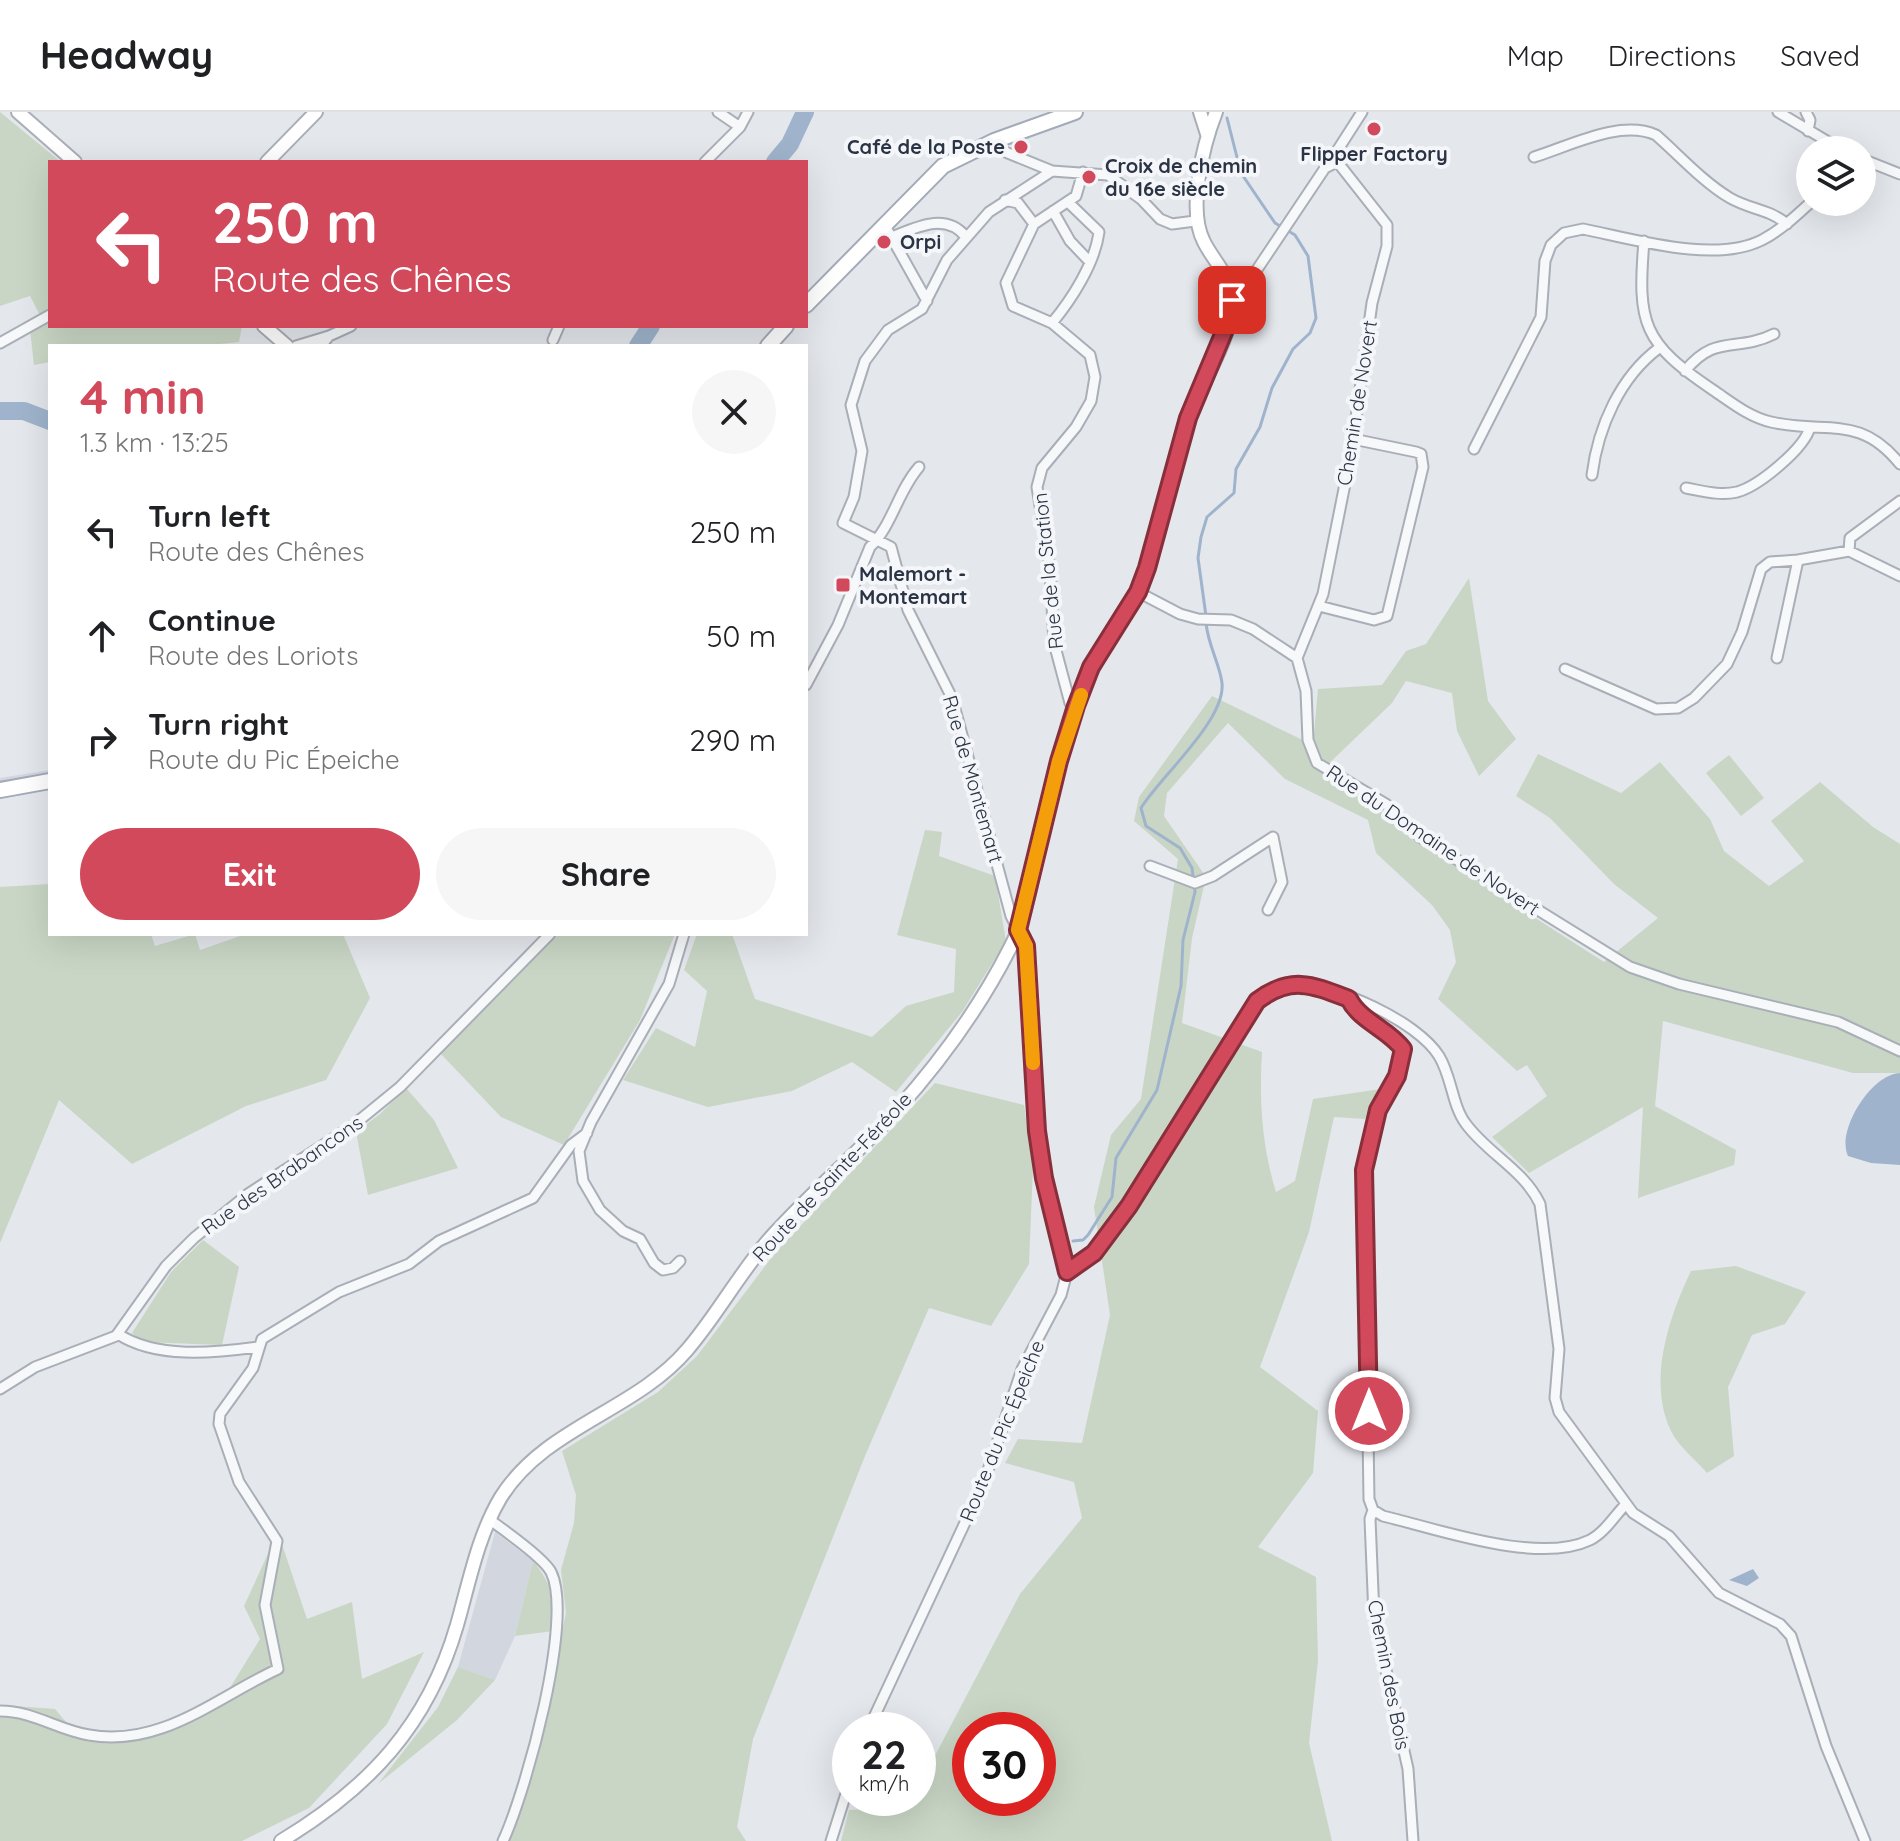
<!DOCTYPE html>
<html lang="en">
<head>
<meta charset="utf-8">
<style>
  :root { --surface:#fff; --page:#f6f6f6; --text:#202124; --muted:#757577; --line:#e0e0e0; --accent:#d1495b }
  body { margin:0; font-family:Quicksand,sans-serif; background:var(--page); color:var(--text); height:100vh; display:flex; flex-direction:column; font-size:30px; white-space:nowrap }
  * { box-sizing:border-box; margin:0 }
  p { font-size:26px; color:var(--muted) }
  .icon { flex:none; width:44px; height:44px; fill:none; stroke:currentColor; stroke-width:2; stroke-linecap:round; stroke-linejoin:round }
  .map { position:relative; flex:1; overflow:hidden }
  .drawer { position:absolute; left:48px; top:232px; width:760px; height:592px; display:flex; flex-direction:column; background:var(--surface); border-radius:0px; box-shadow:0 8px 32px #0002 }
  .drawer>* { flex:none }
  .hud { position:absolute; left:48px; top:48px; width:760px; height:168px; border-radius:0px; box-shadow:0 8px 32px #0002; background:#d1495b; color:#fff; overflow:hidden }
  .buttons { position:absolute; left:1796px; top:24px; display:grid; gap:16px }
  .buttons a { display:grid; place-items:center; width:80px; height:80px; border-radius:50%; background:var(--surface); box-shadow:0 8px 32px #0002; font-size:40px }
  .speed { position:absolute; left:832px; top:1600px; display:flex; gap:16px; font-size:40px; font-weight:700; text-align:center }
  .speed>* { display:grid; place-content:center; width:104px; height:104px; border-radius:50%; background:var(--surface); box-shadow:0 8px 32px #0002; line-height:1 }
  .speed small { font-size:20px; font-weight:400 }
  .speed .limit { border:12px solid #d22; background:#fff; color:#111 }
  .pin { position:absolute; display:grid; place-items:center; width:68px; height:68px; color:#fff; margin:-34px; border-radius:16px; box-shadow:0 4px 12px #0006 }
  .me { position:absolute; width:88px; margin:-44px; rotate:0deg; stroke-linejoin:round; filter:drop-shadow(0 0 6px #0008) }
  .turn { display:flex; align-items:center; gap:28px; height:168px; padding:0 32px; font-size:36px }
  .turn .icon { width:104px; height:104px; stroke-width:2.5 }
  .turn b { display:block; font-size:56px; line-height:68px }
  .round { display:grid; place-items:center; flex:none; width:84px; height:84px; border-radius:42px; background:var(--page) }
  .overview { display:flex; align-items:center; justify-content:space-between; height:136px; padding:0 32px }
  h1 { font-size:48px; font-weight:700; line-height:60px; color:var(--accent) }
  .button { display:flex; gap:16px; margin-top:auto; padding:16px 32px }
  .button a { flex:1; height:92px; border-radius:48px; background:var(--accent); color:#fff; font-size:32px; font-weight:700; line-height:92px; text-align:center }
  .button a+a { background:var(--page); color:var(--text) }
  ul { padding:0; list-style:none }
  li { display:flex; align-items:center; gap:24px; height:104px; padding:0 32px }
  li div { flex:1 }
  li b { display:block; font-size:30px }
  li em { font-style:normal }
  header { display:flex; align-items:center; gap:48px; box-sizing:border-box; height:112px; padding:0 40px; background:var(--surface); border-bottom:2px solid var(--line) }
  header strong { font-size:38px }
  nav { display:flex; gap:44px; margin-inline-start:auto; font-size:28px }
  .map>svg:first-child { display:block }
  .built { fill:#d2d6de }
  .green { fill:#c9d6c5; fill-rule:evenodd }
  .water { fill:#9fb4cc }
  .lines { fill:none; stroke-linecap:round; stroke-linejoin:round }
  .stream { stroke:#9fb4cc; stroke-width:3 }
  .river { stroke:#9fb4cc; stroke-width:18 }
  .street-casing { stroke:#a9aeb7; stroke-width:13 }
  .secondary-casing { stroke:#a9aeb7; stroke-width:16 }
  .primary-casing { stroke:#a3abb8; stroke-width:18 }
  .street { stroke:#f7f8fa; stroke-width:9 }
  .secondary { stroke:#fff; stroke-width:12 }
  .primary { stroke:#fff; stroke-width:14 }
  .route-casing { stroke:#882f3b; stroke-width:20 }
  .route { stroke:#d1495b; stroke-width:14 }
  .slow { stroke:#f59e0b; stroke-width:14 }
  .poi-dot { fill:#d1495b; stroke:#f4f6f9; stroke-width:3 }
  .labels { text-anchor:middle; stroke-width:8; stroke-linejoin:round; paint-order:stroke }
  .poi-label { font-size:20px; font-weight:bold; fill:#2b3445; stroke:#f4f6f9; text-anchor:start }
  .street-label { font-size:20px; fill:#2b3445; stroke:#f4f6f9 }
</style>
</head>
<body>
<header>
<strong>Headway</strong>
<nav><a>Map</a><a>Directions</a><a>Saved</a></nav>
</header>
<div class="map">
<svg width="1900" height="1729" viewBox="0 0 1900 1729">
  <rect width="100%" height="100%" fill="#e4e7ec"/>
  <path class="built" d="M50,658V678L0,687V666Z
    M495,1420L533,1449L515,1524L495,1568L458,1555Z"/>
  <path class="green" d="M0,0L61,50H50V203L42,207L30,184L0,194Z
    M50,208V214H242L239,230L201,234H50V250L34,253L30,218Z
    M1469,466L1488,589L1516,627L1479,664L1457,619L1452,581L1406,569L1392,591L1321,659L1382,696L1409,725L1604,850L1658,806L1614,772L1550,706L1516,684L1538,642L1621,681L1660,650L1710,707L1724,739L1769,774L1804,749L1771,709L1820,670L1873,715L1900,732V961H1853L1663,909L1655,994L1736,1038L1734,1053L1638,1086L1643,995L1529,1061L1492,1025L1547,984L1527,953L1517,959L1438,887L1456,850L1450,818L1432,793L1376,741L1368,708L1285,667L1228,611L1167,681L1164,704L1206,765L1192,826L1182,911L1262,940C1259,988 1262,1035 1276,1080L1295,1069L1313,987L1381,977L1365,1007L1334,1005L1309,1120L1260,1255L1318,1299L1313,1361L1258,1435L1316,1465L1318,1549L1309,1631L1332,1729H841L849,1698L895,1696L906,1686H918V1676L1020,1482L1082,1406L1074,1370L1005,1351L1018,1327L1082,1331L1110,1203L1094,1095L1111,1023L1141,987L1178,747L1134,709L1139,685L1212,584L1313,633L1318,577L1382,573L1406,539L1426,532ZM970,1618H1038V1686H970Z
    M1729,643L1764,686L1741,704L1706,661Z
    M925,718L942,720L939,744L995,764L1006,829L962,900L896,980L852,950L792,979L708,995L623,968L656,916L695,935L707,879L684,858L697,822H732L755,887L872,925L906,894L954,880L956,837L897,823Z
    M50,772V822H151L155,834L195,822L200,838L246,822H343L370,886L326,968L246,994L132,1052L59,988L0,1131V775Z
    M559,822H675L640,908L564,1033L501,1005L440,941Z
    M935,971L1024,993L1033,1055L1029,1152L991,1214L929,1196L865,1344L753,1627L737,1715L746,1729H507L539,1631L566,1501L561,1458L574,1411L576,1383L562,1339L658,1280L697,1244L775,1141Z
    M406,976L434,1008L458,1056L368,1083L356,1020L380,1002Z
    M203,1128L239,1155L222,1233L143,1230L132,1221L171,1160Z
    M1736,1154L1806,1180L1785,1212L1752,1223L1728,1275L1734,1344L1707,1361C1696,1348 1678,1334 1671,1319C1647,1269 1669,1205 1691,1159Z
    M278,1420L307,1507L352,1490L362,1567L424,1540L387,1612L309,1696L242,1729H0V1593L55,1597L71,1616L131,1622L220,1592L260,1527L244,1494Z
    M533,1449C551,1470 557,1491 553,1519L515,1524Z
    M458,1555L495,1568L457,1608L378,1672L438,1595Z"/>
  <path class="water" d="M1900,961V1053L1871,1051L1848,1044C1836,1019 1871,962 1900,961Z
    M1753,1457L1759,1466L1747,1474L1729,1468Z"/>
  <g class="lines">
    <path class="stream" d="M1206,504L1198,446L1201,425L1207,405L1234,381L1236,357L1260,315L1272,276L1293,237L1310,221L1316,206L1308,144L1295,123L1275,111L1241,61L1227,6
      M1073,1129L1083,1128L1088,1123L1112,1085L1116,1046L1157,978L1181,874L1183,828L1195,780L1192,756L1180,736L1146,714L1141,696C1160,665 1226,608 1222,571C1220,553 1208,533 1206,511"/>
    <path class="river" d="M775,50L790,32L805,0
      M638,234L651,214
      M0,299H24L50,309"/>
    <g class="street-casing">
      <path id="street" d="M718,0L740,15
        M1778,0L1842,38
        M1806,0L1810,8L1808,19
        M994,29L998,37L1052,59L1108,63L1141,87L1160,107L1172,112L1195,109
        M1534,45C1570,34 1620,7 1656,23C1679,43 1703,70 1730,86C1751,98 1767,96 1787,112
        M1862,47L1900,62
        M705,50L740,15L748,0
        M1335,51L1337,39L1362,0
        M1005,88L1018,91L1034,112
        M1053,99L1070,129L1089,149
        M884,112L927,189
        M892,125C917,115 946,100 966,125
        M1644,129C1637,212 1643,231 1713,278C1731,290 1749,305 1771,310C1826,323 1859,301 1900,352
        M1229,175L1252,165L1325,56L1335,51
        M1052,211C1072,187 1095,151 1099,120L1069,91
        M329,224L351,214
        M553,228L559,214
        M0,231L50,203
        M296,234L329,224L321,234
        M1685,259C1716,221 1736,241 1774,222
        M1474,337L1541,205L1545,149L1551,133L1564,121L1583,117C1633,127 1715,152 1762,128C1781,118 1796,104 1811,90
        M1592,363C1598,315 1620,265 1659,236
        M1686,376C1703,379 1720,384 1737,380C1759,374 1805,336 1810,315
        M1849,439L1850,426L1900,389
        M1138,480L1180,502L1198,507L1231,508L1253,517L1297,546L1306,579L1308,628L1317,651L1386,692L1420,725L1630,855L1679,872L1838,910L1900,939
        M1319,494L1374,508L1387,504L1423,355L1421,342L1416,340L1353,327
        M1297,546L1323,482L1351,342L1372,191L1387,134V113L1339,52L1335,51
        M1777,546L1798,448L1849,439L1900,464
        M1565,557L1656,597L1678,596L1694,586L1727,552L1742,520L1761,457L1770,450L1798,448
        M806,573L838,513L870,435C892,414 898,379 919,355
        M1076,594L1070,591L1054,531L1050,456L1037,375L1042,356L1076,315L1091,289L1095,265L1090,243L1052,211L1013,194L1006,171L1034,112L1076,84L1083,60
        M1150,754L1195,771L1213,764L1273,725L1282,770L1268,798
        M1349,887C1360,910 1388,917 1403,937L1397,964L1378,998L1364,1058L1369,1387L1373,1398L1383,1404C1438,1417 1538,1453 1590,1428C1604,1421 1614,1405 1625,1393
        M680,1149L673,1156L663,1158L654,1151L640,1127L623,1119L600,1098L583,1069L579,1039L591,1010L669,872L684,822
        M1067,1160L1094,1141L1129,1094L1257,889C1269,880 1279,873 1295,873C1336,872 1417,909 1439,944C1452,965 1452,994 1466,1012C1488,1042 1524,1058 1540,1092L1559,1237L1555,1286L1559,1300L1633,1401L1669,1424L1719,1481L1780,1512L1791,1524L1826,1634L1865,1729
        M118,1222C156,1247 214,1241 258,1235
        M0,1277L35,1255L116,1224L166,1154L194,1126L248,1082L351,1015L400,975L550,822
        M1373,1398L1370,1407L1374,1504L1408,1657L1413,1729
        M490,1408C504,1418 544,1446 551,1460C574,1507 526,1679 503,1729
        M0,1599C33,1599 58,1618 89,1623C161,1636 217,1585 278,1557L265,1493L277,1429L239,1370L219,1312L220,1302L253,1256L262,1227L339,1180L409,1152L439,1129L533,1086L571,1033L587,1021
        M868,1618L984,1370L1022,1257L1061,1183L1067,1160L1068,1150L1044,1066L1037,1019L1026,834L1011,804L952,586L908,498L891,435L843,411L854,385L862,339L851,293L865,249L888,218L922,197L947,148L989,100L1052,59
        M831,1729L850,1669"/>
    </g>
    <g class="secondary-casing">
      <path id="secondary" d="M18,0L75,50
        M1200,0L1207,22
        M267,50L316,0
        M264,214L287,234
        M281,1729C369,1676 428,1613 457,1513C469,1471 478,1423 501,1385C545,1315 635,1299 687,1238C718,1202 741,1158 773,1123C812,1080 857,1042 896,999C941,949 980,895 1010,836C1025,808 1030,775 1037,744C1048,695 1059,646 1075,598C1092,546 1127,506 1147,456C1163,408 1170,357 1187,309C1200,271 1231,230 1232,190C1232,165 1214,150 1204,130C1187,98 1203,33 1216,0"/>
    </g>
    <g class="primary-casing">
      <path id="primary" d="M806,193L943,54L994,29L1075,0
        M768,234L786,214
        M0,678L50,669"/>
    </g>
    <use href="#street" class="street"/>
    <use href="#secondary" class="secondary"/>
    <use href="#primary" class="primary"/>
  </g>
  <g class="lines">
    <g class="route-casing">
      <path id="route" d="M1232,188L1229,208L1188,306L1147,456L1138,480L1091,555L1076,594L1059,649L1018,818L1026,834L1037,1019L1044,1066L1067,1160L1094,1141L1129,1094L1257,889C1291,863 1313,873 1349,887C1360,909 1388,917 1403,937L1397,964L1378,998L1364,1058L1369,1299"/>
    </g>
    <use href="#route" class="route"/>
    <path class="slow" d="M1033,951L1026,834L1018,818L1059,649L1081,583"/>
  </g>
  <g class="poi-dot">
    <circle cx="1374" cy="17" r="8"/>
    <circle cx="1021" cy="35" r="8"/>
    <circle cx="1089" cy="65" r="8"/>
    <circle cx="884" cy="130" r="8"/>
    <rect x="835" y="465" width="16" height="16" rx="4"/>
  </g>
  <g class="labels">
    <g class="poi-label">
      <text x="1005" y="42" text-anchor="end">Café de la Poste</text>
      <text x="1374" y="49" text-anchor="middle">Flipper Factory</text>
      <text x="1105" y="61">Croix de chemin<tspan x="1105" dy="23">du 16e siècle</tspan></text>
      <text x="900" y="137">Orpi</text>
      <text x="859" y="469">Malemort -<tspan x="859" dy="23">Montemart</tspan></text>
    </g>
    <g class="street-label">
      <text transform="translate(1357 291) rotate(-81)" y="7">Chemin de Novert</text>
      <text transform="translate(1048 459) rotate(-96)" y="7">Rue de la Station</text>
      <text transform="translate(973 667) rotate(74)" y="7">Rue de Montemart</text>
      <text transform="translate(1433 728) rotate(34)" y="7">Rue du Domaine de Novert</text>
      <text transform="translate(282 1063) rotate(-35)" y="7">Rue des Brabancons</text>
      <text transform="translate(832 1065) rotate(-47)" y="7">Route de Sainte-Féréole</text>
      <text transform="translate(1002 1319) rotate(-68)" y="7">Route du Pic Épeiche</text>
      <text transform="translate(1389 1563) rotate(79)" y="7">Chemin des Bois</text>
    </g>
  </g>
</svg>
<div class="buttons">
<a><svg class="icon" aria-label="layers" viewBox="0 0 24 24"><path d="M12 4l9 5-9 5-9-5zM3 14l9 5 9-5"/></svg></a>
</div>
<div class="speed"><div>22<small>km/h</small></div><div class="limit">30</div></div>
<div class="pin" style="left:1232px;top:188px;background:#d93025"><svg class="icon" aria-label="arrive" viewBox="0 0 24 24"><path d="M6 21V4h12l-3 4 3 4H6"/></svg></div>
<svg class="me" style="left:1369px;top:1299px" viewBox="-20 -20 40 40"><circle r="17" fill="#d1495b" stroke="#fff" stroke-width="3"/><path d="M0-11L8 9 0 5-8 9z" fill="#fff"/></svg>
<div class="hud">
<div class="turn"><svg class="icon" aria-label="left" viewBox="0 0 24 24"><path d="M17 20v-9H6M10 6l-5 5 5 5"/></svg><div><b>250 m</b>Route des Chênes</div></div>
</div>
<section class="drawer">
<div class="overview"><div><h1>4 min</h1><p>1.3 km · 13:25</p></div><a class="round"><svg class="icon" aria-label="close" viewBox="0 0 24 24"><path d="M6 6l12 12M18 6L6 18"/></svg></a></div>
<ul>
<li><svg class="icon" aria-label="left" viewBox="0 0 24 24"><path d="M17 20v-9H6M10 6l-5 5 5 5"/></svg><div><b>Turn left</b><p>Route des Chênes</p></div><em>250 m</em></li>
<li><svg class="icon" aria-label="ahead" viewBox="0 0 24 24"><path d="M12 20V5M6 11l6-6 6 6"/></svg><div><b>Continue</b><p>Route des Loriots</p></div><em>50 m</em></li>
<li><svg class="icon" aria-label="right" viewBox="0 0 24 24"><path d="M7 20v-9h11M14 6l5 5-5 5"/></svg><div><b>Turn right</b><p>Route du Pic Épeiche</p></div><em>290 m</em></li>
</ul>
<div class="button"><a>Exit</a><a>Share</a></div>
</section>
</div>
</body>
</html>
